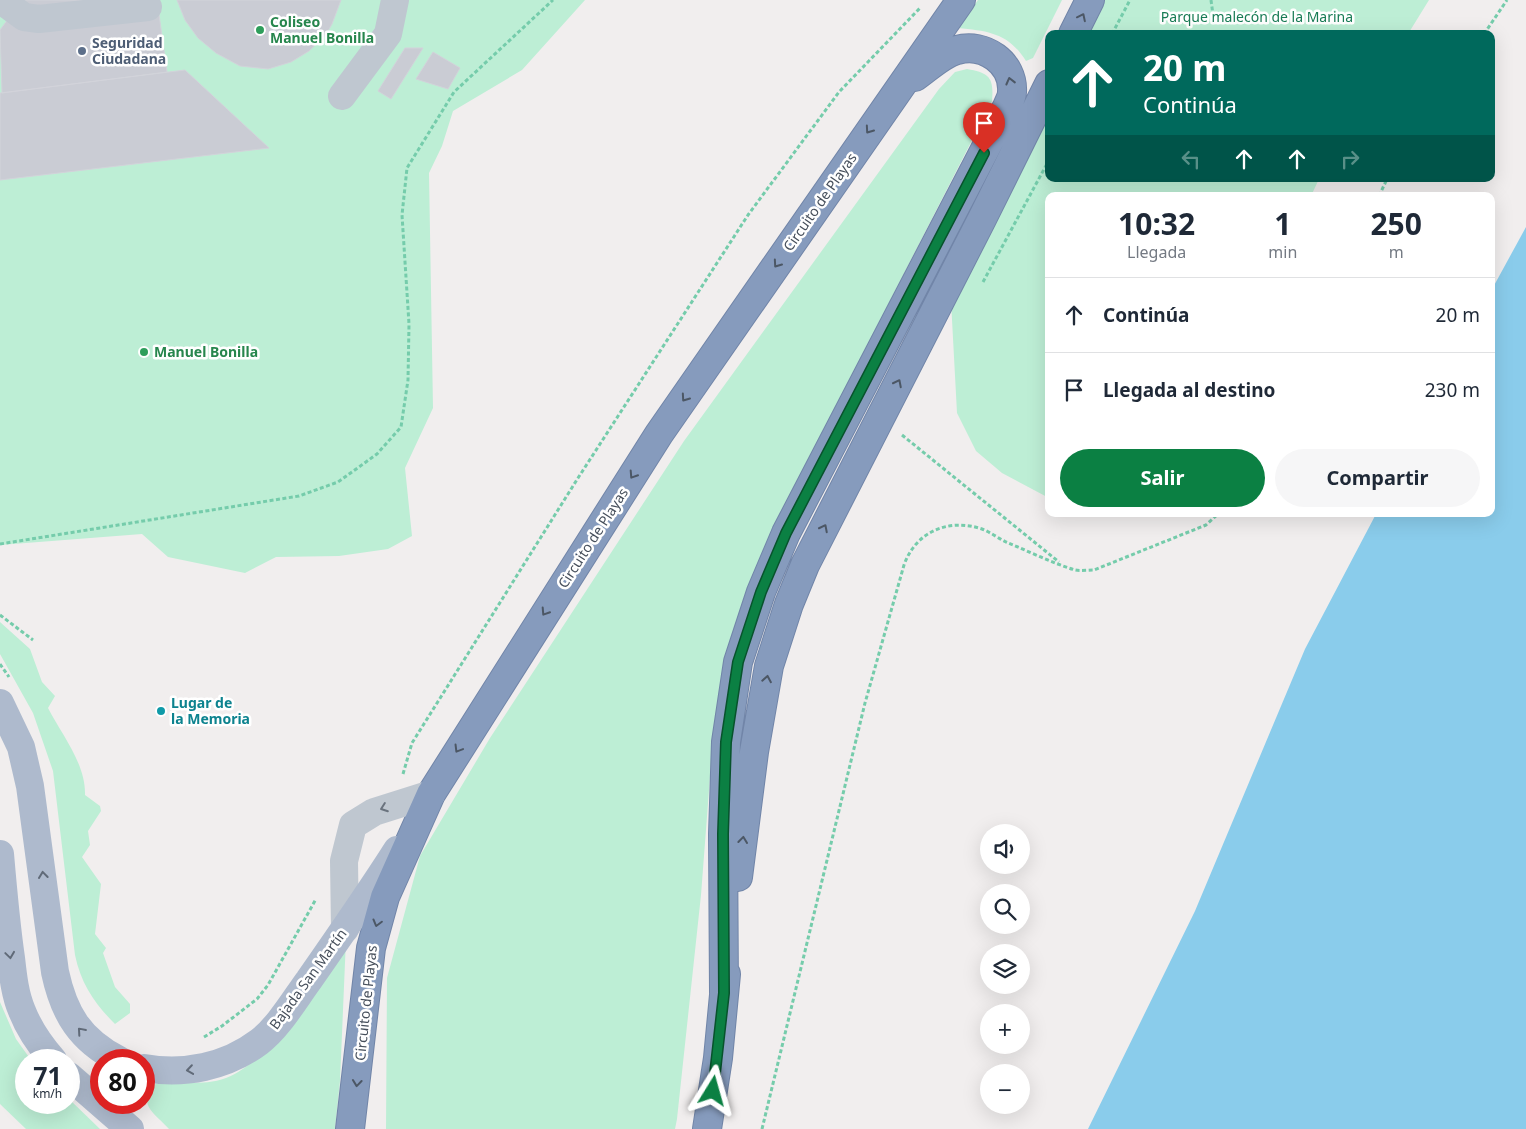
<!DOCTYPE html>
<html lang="es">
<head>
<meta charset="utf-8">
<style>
  :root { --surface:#fff; --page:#f6f6f7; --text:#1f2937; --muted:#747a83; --line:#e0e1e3; --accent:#0b8043 }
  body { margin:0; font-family:"Noto Sans",sans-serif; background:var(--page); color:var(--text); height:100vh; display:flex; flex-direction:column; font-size:19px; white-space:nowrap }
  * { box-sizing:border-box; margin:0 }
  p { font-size:16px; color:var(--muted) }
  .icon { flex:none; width:28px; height:28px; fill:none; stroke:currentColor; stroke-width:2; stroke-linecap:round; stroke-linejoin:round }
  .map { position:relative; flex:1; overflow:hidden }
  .details { position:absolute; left:1045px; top:192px; width:450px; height:325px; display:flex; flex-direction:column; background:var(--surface); border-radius:10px; box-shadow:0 5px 20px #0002 }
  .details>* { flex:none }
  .top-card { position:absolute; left:1045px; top:30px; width:450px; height:152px; border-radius:10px; box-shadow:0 5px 20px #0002; background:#00695c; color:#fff; overflow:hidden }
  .tools { position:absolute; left:980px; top:824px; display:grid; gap:10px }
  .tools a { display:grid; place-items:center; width:50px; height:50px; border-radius:50%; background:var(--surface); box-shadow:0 5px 20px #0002; font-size:25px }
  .speed { position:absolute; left:15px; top:1049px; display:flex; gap:10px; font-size:25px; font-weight:700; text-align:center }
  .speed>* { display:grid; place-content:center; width:65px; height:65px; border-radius:50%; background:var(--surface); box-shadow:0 5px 20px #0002; line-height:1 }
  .speed small { font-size:12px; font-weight:400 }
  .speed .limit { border:8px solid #d22; background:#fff; color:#111 }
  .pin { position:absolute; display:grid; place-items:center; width:42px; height:42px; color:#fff; margin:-51px -21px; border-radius:50% 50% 50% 0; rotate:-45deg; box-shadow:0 0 5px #0007 }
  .pin .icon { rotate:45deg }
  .me { position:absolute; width:55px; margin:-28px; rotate:8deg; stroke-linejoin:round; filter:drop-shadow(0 0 4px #0008) }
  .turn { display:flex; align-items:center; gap:18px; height:105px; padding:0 15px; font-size:22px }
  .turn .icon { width:65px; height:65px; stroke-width:2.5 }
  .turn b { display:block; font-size:35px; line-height:42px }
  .lanes { display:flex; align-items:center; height:48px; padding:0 15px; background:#0003; justify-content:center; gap:25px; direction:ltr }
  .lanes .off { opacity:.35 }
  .eta { display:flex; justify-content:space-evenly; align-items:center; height:85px; text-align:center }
  .eta b { font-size:30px; font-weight:700; line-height:35px }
  .cta { display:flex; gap:10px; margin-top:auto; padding:10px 15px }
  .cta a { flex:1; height:58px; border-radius:30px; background:var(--accent); color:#fff; font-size:20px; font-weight:700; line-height:58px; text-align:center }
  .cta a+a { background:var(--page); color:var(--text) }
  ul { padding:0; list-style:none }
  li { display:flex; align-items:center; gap:15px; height:75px; padding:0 15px; border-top:1px solid var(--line) }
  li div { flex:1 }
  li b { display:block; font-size:19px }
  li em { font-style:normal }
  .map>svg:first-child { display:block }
  .green { fill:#bdeed5 }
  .water { fill:#8acceb }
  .building { fill:#caccd4; stroke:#d2d3da }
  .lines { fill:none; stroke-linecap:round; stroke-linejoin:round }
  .highway-casing { stroke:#7185a8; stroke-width:30 }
  .path { stroke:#75ccab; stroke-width:3; stroke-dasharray:4 2.5; stroke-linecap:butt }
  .minor { stroke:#bfc7d0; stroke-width:28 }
  .major { stroke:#aebacd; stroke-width:28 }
  .highway { stroke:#869bbd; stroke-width:28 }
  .oneway { stroke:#4c5765 }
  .oneway2 { stroke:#6a737e }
  .oneway3 { stroke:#606a78 }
  .route-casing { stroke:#07532c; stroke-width:12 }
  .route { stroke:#0b8043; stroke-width:9 }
  .leisure-dot { fill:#2e9e5b; stroke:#fff; stroke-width:2 }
  .service-dot { fill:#5c6f8a; stroke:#fff; stroke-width:2 }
  .culture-dot { fill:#0f9aa8; stroke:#fff; stroke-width:2 }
  .labels { text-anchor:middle; stroke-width:5; stroke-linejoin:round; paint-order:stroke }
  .park-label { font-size:14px; fill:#187c55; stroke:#fff }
  .leisure-label { font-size:14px; font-weight:bold; fill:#27864d; stroke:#fff; text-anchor:start }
  .service-label { font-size:14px; font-weight:bold; fill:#4e5e75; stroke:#fff; text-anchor:start }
  .street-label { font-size:14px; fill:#464f5b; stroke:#fff }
  .culture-label { font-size:14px; font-weight:bold; fill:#0d838f; stroke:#fff; text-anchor:start }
</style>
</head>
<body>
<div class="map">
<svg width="1526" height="1129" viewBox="0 0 1526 1129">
  <rect width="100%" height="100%" fill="#f1eeee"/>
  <path class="green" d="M0,0H585L522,70L453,111L442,146L429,173L433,408L405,468L412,536L388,549L339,556L276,557L245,573L168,557L142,534L0,545Z
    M978,0H1062L1033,58L1026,61C1009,34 990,31 958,28Z
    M1105,0H1429L1408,34H1087Z
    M967,69C990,73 994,78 992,101L867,346L750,587L712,751L701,895L677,1119L675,1129H386L387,978L420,856L490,738L684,441L939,89L955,72Z
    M1049,109V179H1319L1311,196H1049V498L1002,473L976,451L957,413L951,301Z
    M0,622L30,649L42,682L55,696L48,708C62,735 86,764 85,795L100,806L101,811L88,831L90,845L82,857L101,884L95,934L106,948L103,953L115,987L130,1004V1013L115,1024C95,1004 81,984 75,955L53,771L33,713L0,654Z
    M346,939L340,1081L335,1129H169C155,1113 140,1108 150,1085C175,1080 202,1087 226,1078C260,1064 280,1030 301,1002C316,981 331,960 346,939Z
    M0,1002L16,1039L31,1060H26V1102H69V1099L100,1129H26L0,1104Z"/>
  <path class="water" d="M1526,227V1129H1088L1195,911L1305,649L1376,514H1491V291Z"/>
  <path class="building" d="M22,0H157L167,72L2,93L0,30Z
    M177,0H341L332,24L325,36L309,51L291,62L268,69L240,66L216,53L198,38L185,20Z
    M405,48H423L391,99L378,91Z
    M433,52L460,68L448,89L416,79Z
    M185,70L269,148L0,180V93Z"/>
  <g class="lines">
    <g class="highway-casing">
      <path id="highway" d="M1073,34L1090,0
        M738,877L754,752L769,666L789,604L805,565L982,219L1049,84
        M724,993L723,834L726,742L738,662L761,592L786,533L1007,107C1009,102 1012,97 1012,92C1014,63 984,42 957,50C942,54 928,68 915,77
        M350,1129L371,948L385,897L431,794L659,434L961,0
        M707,1129L718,1058L726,974"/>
    </g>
    <path class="path" d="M1211,0L1214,22
      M1112,34L1130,0
      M1484,34L1507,0
      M1379,196L1387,179
      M983,282L1049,160
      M902,435L1059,562
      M0,544L299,496L338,482L377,454L401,427L408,380L409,324L402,215L407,168L454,92L553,0
      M0,615L33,640
      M0,664L9,677
      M403,774L412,743L578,478L748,215L839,92L920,8
      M204,1037L222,1026L257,999L268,985L316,899
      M762,1129L865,703L904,565C916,531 949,518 982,529C990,532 998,538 1006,542C1028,551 1052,563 1075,570C1080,571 1088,570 1094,570L1206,525L1218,514"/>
    <path class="minor" d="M1,0L24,17L39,19L148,7
      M342,96L388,34L395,0
      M345,929L344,861L353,825L374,812L431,794"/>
    <path class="major" d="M0,703L21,747L30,786L55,972C64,1014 80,1040 119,1060
      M0,854C3,889 6,924 11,958C13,976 15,995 22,1011C29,1029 40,1045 53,1060
      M144,1068C184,1075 226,1067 259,1042C278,1028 295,999 309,980C339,937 369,894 397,850
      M69,1076L130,1129"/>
    <use href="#highway" class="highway"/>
  </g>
  <defs><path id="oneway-chevron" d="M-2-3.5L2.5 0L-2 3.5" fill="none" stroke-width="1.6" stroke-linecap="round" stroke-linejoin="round" transform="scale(1.25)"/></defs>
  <g class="oneway">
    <use href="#oneway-chevron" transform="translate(1082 17) rotate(-64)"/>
    <use href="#oneway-chevron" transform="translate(1010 81) rotate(-104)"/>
    <use href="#oneway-chevron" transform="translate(869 130) rotate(125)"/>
    <use href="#oneway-chevron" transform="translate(777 264) rotate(125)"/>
    <use href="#oneway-chevron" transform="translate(898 383) rotate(-63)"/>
    <use href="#oneway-chevron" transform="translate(685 398) rotate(125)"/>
    <use href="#oneway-chevron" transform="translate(633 475) rotate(123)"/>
    <use href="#oneway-chevron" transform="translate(824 528) rotate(-63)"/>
    <use href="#oneway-chevron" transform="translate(545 612) rotate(123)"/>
    <use href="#oneway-chevron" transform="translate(767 679) rotate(-80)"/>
    <use href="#oneway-chevron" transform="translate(458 749) rotate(121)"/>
    <use href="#oneway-chevron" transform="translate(743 840) rotate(-83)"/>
    <use href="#oneway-chevron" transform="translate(377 923) rotate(105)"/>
    <use href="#oneway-chevron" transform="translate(357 1083) rotate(96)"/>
  </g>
  <use class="oneway2" href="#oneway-chevron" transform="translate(384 808) rotate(160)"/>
  <g class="oneway3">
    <use href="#oneway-chevron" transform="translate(43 875) rotate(-97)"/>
    <use href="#oneway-chevron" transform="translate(10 955) rotate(82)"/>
    <use href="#oneway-chevron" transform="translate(81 1031) rotate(-131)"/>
    <use href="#oneway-chevron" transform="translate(190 1070) rotate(172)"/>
  </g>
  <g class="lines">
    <g class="route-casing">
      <path id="route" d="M713,1091L724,993L723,834L726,742L738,662L761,592L786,533L984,153"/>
    </g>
    <use href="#route" class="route"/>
  </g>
  <g class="leisure-dot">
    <circle cx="260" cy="30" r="5"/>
    <circle cx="144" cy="352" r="5"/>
  </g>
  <circle class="service-dot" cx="82" cy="51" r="5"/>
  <circle class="culture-dot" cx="161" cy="711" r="5"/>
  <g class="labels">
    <g class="park-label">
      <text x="1257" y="22">Parque malecón de la Marina</text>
    </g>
    <g class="leisure-label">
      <text x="270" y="27">Coliseo<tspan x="270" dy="16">Manuel Bonilla</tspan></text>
      <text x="154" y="357">Manuel Bonilla</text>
    </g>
    <g class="service-label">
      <text x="92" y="48">Seguridad<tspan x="92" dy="16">Ciudadana</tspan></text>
    </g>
    <g class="street-label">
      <text transform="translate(820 202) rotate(-55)" y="5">Circuito de Playas</text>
      <text transform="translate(593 538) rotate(-57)" y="5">Circuito de Playas</text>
      <text transform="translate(308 979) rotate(-54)" y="5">Bajada San Martín</text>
      <text transform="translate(366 1003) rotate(-84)" y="5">Circuito de Playas</text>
    </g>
    <g class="culture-label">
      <text x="171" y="708">Lugar de<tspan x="171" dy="16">la Memoria</tspan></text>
    </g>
  </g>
</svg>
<div class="tools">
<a><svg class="icon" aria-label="sound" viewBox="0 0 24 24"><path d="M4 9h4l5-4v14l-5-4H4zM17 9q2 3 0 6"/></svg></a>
<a><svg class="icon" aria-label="search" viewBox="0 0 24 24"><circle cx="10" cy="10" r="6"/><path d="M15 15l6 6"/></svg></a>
<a><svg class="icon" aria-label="layers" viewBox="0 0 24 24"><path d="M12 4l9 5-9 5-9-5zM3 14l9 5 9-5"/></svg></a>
<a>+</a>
<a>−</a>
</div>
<div class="speed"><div>71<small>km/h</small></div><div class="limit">80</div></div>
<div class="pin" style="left:984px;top:153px;background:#d93025"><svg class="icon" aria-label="arrive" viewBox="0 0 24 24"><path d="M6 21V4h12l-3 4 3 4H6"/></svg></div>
<svg class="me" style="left:713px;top:1091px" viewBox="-20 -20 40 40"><path d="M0-17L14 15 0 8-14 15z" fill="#0b8043" stroke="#fff" stroke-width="4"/></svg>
<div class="top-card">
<div class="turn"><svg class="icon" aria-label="ahead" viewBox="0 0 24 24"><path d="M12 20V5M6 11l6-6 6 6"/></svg><div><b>20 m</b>Continúa</div></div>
<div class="lanes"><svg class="icon off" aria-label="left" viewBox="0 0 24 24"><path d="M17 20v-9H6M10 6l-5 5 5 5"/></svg><svg class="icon" aria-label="ahead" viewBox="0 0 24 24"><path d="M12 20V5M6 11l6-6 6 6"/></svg><svg class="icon" aria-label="ahead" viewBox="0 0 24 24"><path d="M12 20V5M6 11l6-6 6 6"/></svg><svg class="icon off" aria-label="right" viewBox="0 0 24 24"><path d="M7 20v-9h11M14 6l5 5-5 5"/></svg></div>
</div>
<section class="details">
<div class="eta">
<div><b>10:32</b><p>Llegada</p></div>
<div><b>1</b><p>min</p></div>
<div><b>250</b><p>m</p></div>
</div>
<ul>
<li><svg class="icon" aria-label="ahead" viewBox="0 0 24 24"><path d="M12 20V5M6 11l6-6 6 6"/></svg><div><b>Continúa</b></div><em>20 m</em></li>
<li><svg class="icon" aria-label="arrive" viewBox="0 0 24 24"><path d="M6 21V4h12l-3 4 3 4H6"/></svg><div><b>Llegada al destino</b></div><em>230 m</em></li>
</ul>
<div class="cta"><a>Salir</a><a>Compartir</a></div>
</section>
</div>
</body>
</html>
